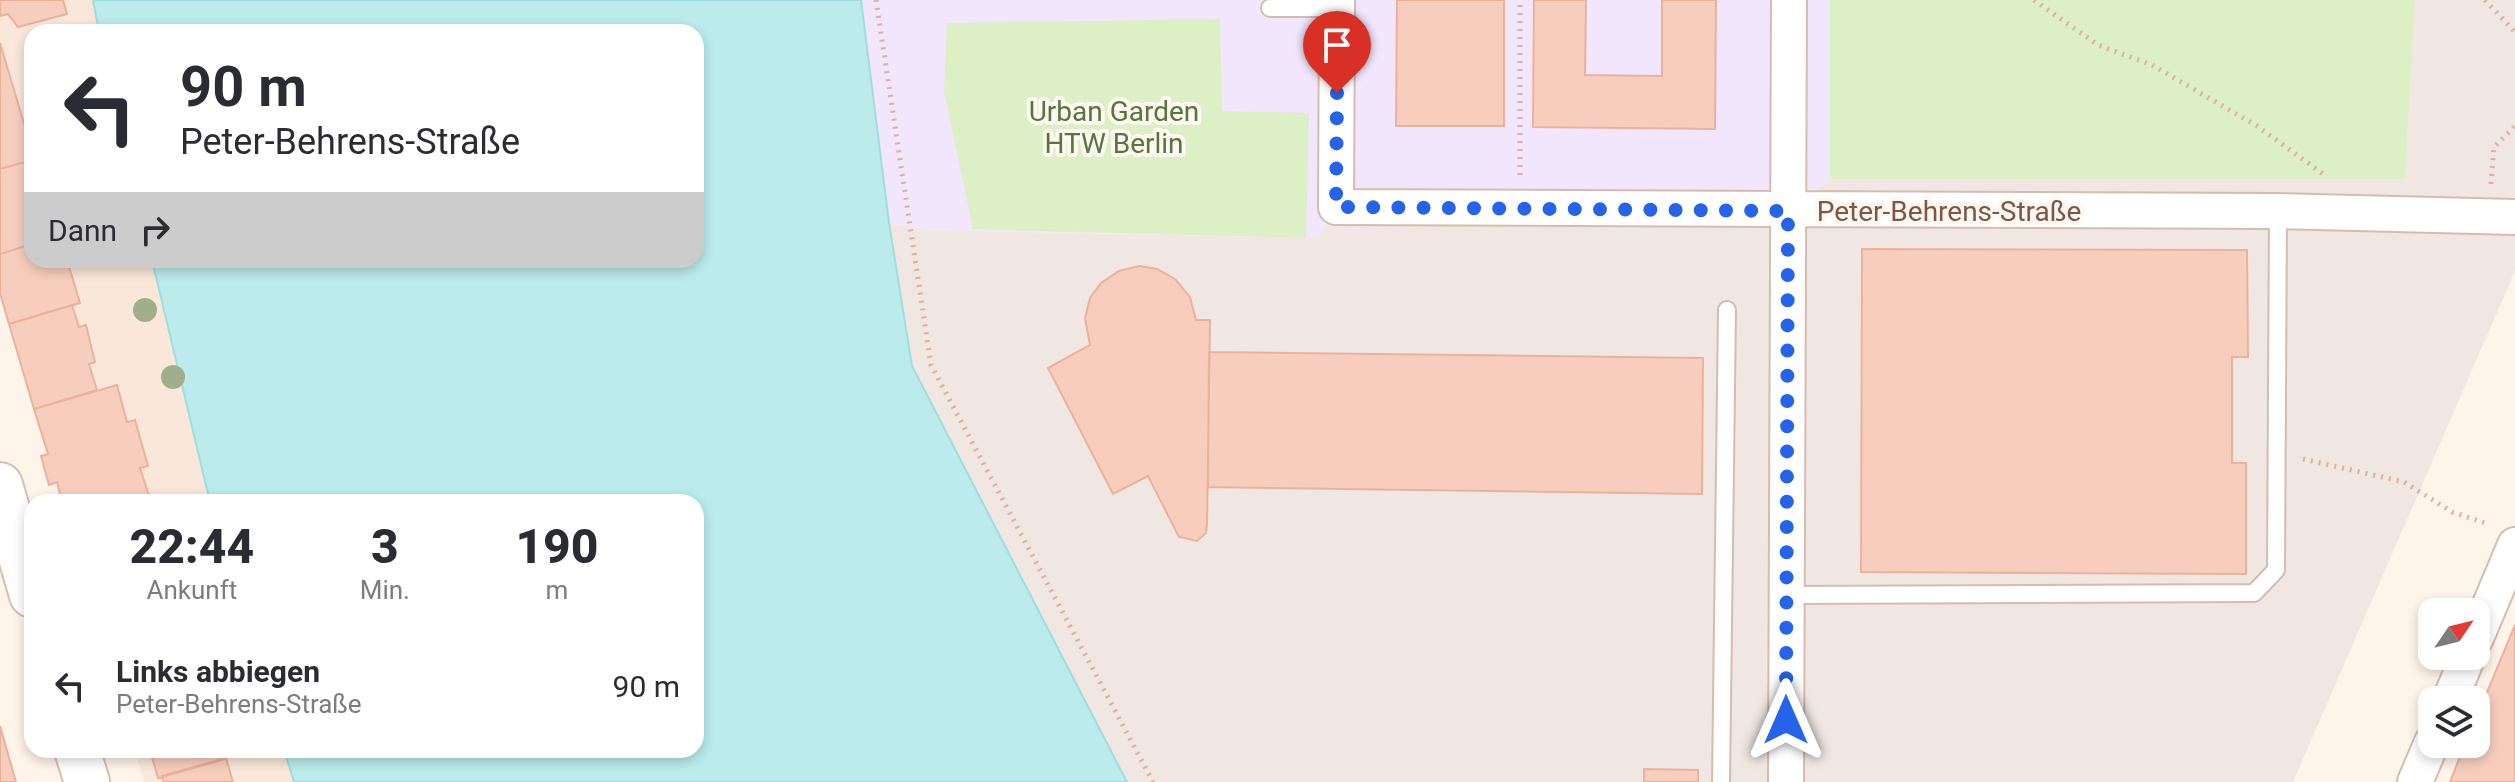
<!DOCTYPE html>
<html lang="de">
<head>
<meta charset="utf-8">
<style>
  :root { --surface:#fff; --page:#f7f7f7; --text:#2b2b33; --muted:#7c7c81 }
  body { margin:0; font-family:Roboto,sans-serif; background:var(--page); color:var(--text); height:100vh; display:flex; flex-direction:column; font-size:30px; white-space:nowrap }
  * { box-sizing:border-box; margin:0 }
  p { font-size:26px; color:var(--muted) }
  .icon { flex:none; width:44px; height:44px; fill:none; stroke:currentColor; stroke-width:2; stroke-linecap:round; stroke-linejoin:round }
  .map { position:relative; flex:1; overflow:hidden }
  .sheet { position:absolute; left:24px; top:494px; width:680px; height:264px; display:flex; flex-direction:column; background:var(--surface); border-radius:24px; box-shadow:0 4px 12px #0003 }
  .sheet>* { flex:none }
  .hud { position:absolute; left:24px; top:24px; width:680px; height:244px; border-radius:24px; box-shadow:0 4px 12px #0003; background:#fff; color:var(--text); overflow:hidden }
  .needle { width:52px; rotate:55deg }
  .tools { position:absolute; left:2418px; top:598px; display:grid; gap:16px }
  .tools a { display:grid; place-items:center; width:72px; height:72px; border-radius:16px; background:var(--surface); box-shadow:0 4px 12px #0003; font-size:40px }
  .pin { position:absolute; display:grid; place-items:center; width:68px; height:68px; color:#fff; margin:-82px -34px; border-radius:50% 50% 50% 0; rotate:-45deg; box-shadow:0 0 8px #0007 }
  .pin .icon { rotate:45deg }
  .me { position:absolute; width:88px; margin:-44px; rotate:0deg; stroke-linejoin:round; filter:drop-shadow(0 0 6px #0008) }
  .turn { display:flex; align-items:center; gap:28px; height:168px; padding:0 24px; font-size:36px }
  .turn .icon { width:104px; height:104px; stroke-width:2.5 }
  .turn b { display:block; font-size:56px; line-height:68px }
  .then { display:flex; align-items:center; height:76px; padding:0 24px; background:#0003; gap:16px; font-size:30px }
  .eta { display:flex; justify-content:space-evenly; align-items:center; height:136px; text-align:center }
  .eta b { font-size:48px; font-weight:800; line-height:56px }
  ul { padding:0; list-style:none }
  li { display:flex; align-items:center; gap:24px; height:112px; padding:0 24px }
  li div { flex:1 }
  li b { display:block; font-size:30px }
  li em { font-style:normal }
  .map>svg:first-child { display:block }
  .residential { fill:#f9e8da }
  .industrial { fill:#f0e7e3 }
  .education { fill:#f1e6fb }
  .green { fill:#dcefc5 }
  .water { fill:#bbebeb; stroke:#a0ddde; stroke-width:2 }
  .building { fill:#f7cebe; stroke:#ecb19d; stroke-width:2 }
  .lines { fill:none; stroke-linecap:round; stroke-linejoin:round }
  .service-casing { stroke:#d5bcb0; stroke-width:20 }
  .minor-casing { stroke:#d5bcb0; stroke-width:38 }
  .secondary-casing { stroke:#dbbdaf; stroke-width:48 }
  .path { stroke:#ddb0a0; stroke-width:5; stroke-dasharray:2 6; stroke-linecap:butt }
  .service { stroke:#fff; stroke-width:16 }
  .minor { stroke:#fff; stroke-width:34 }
  .secondary { stroke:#fff; stroke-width:44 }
  .tree { fill:#a0af89 }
  .route { stroke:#2563eb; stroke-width:14; stroke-dasharray:0 25.2 }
  .labels { text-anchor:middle; stroke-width:8; stroke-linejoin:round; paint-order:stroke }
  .park-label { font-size:28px; fill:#54773a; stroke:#fff8f2 }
  .street-label { font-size:28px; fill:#7d5549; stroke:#fff8f2 }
</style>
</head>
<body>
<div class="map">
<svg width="2515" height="782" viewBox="0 0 2515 782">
  <rect width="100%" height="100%" fill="#fef4ea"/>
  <path class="residential" d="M0,0H93L99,32H32V260H152L210,502H62L57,483L49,485L41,456L48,453L0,293Z
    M135,750H284L294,782H144Z"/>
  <path class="industrial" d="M2415,0H2515V271L2293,782H1127L912,366L889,223L930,230L1317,238L1336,207L1788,211L1830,179H2405Z"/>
  <path class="education" d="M861,0H1830V179L1788,211L1336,207L1317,238L930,230L889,223Z"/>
  <path class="green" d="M1830,0H2415L2405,179H1830Z
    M1220,19L1222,111L1309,113L1306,238L973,229L944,92L947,23Z"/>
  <path class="water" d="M93,0H861L889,223L912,366L1127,782H294L284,750H696V502H210L152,260H696V32H99Z"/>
  <path class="building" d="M0,0H63L67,14L18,27L8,14L0,16Z
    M1397,0H1504V126H1396Z
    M1534,0H1586L1585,75L1662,76V0H1716L1715,129L1533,127Z
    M0,43L28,137L32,136V160L0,169Z
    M32,160V244L0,254V169Z
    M32,244V260H67L80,303L9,324L0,293V254Z
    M1862,249L2247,250L2248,357H2232V463H2246V574L1861,572Z
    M1139,266L1157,269L1175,279L1190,297L1196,320H1210L1207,525L1206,533L1197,541L1179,537L1148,476L1113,494L1048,368L1090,345L1085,318L1090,298L1101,283L1119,271Z
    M72,305L79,327L86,325L95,362L89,364L97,390L34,409L9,324Z
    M1209,352L1703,358L1702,494L1208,487Z
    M117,385L127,422L135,420L148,466L140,468L151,502H62L57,482L49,485L41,456L48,454L34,409Z
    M2515,625V782H2450L2465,744H2476V719Z
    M0,726L16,782H0Z
    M150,750H219L222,760L158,778Z
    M226,758L233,782H164L162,776Z
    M1644,769L1698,770V782H1644Z"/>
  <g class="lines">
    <g class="service-casing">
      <path id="service" d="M1270,8H1337
        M1787,595L2254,593L2276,570L2278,211
        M1721,782L1727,310"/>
    </g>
    <g class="minor-casing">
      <path id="minor" d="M1337,0L1336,207L2278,211L2515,217
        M2476,638L2515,545
        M2450,700L2468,656
        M1786,782L1789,0
        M2415,782L2432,742"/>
    </g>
    <g class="secondary-casing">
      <path id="secondary" d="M0,485L32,595
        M77,750L87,782"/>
    </g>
    <path class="path" d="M876,0L931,365L1153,782
      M2034,0L2098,45L2152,65L2257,126L2326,176
      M2485,0L2515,32
      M1520,175V0
      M2491,184L2494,147L2515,126
      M2303,459L2404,482L2452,512L2488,524"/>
    <use href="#service" class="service"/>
    <use href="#minor" class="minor"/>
    <use href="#secondary" class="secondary"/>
  </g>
  <g class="tree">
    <circle cx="145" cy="310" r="12"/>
    <circle cx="173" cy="377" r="12"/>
  </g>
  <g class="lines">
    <path class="route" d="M1337,93L1336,207L1788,211L1786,720"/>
  </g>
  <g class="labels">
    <g class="park-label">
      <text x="1114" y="121">Urban Garden<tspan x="1114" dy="32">HTW Berlin</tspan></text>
    </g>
    <g class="street-label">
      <text x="1949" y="221">Peter-Behrens-Straße</text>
    </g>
  </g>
</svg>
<div class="tools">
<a><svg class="needle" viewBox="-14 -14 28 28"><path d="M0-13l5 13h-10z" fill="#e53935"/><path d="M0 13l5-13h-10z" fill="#7c7c81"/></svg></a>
<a><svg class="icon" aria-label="layers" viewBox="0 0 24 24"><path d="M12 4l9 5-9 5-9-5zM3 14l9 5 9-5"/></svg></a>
</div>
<div class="pin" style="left:1337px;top:93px;background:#d93025"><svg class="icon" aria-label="arrive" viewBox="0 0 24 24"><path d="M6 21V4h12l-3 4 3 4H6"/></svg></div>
<svg class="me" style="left:1786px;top:720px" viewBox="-20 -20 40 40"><path d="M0-17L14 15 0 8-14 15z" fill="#2563eb" stroke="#fff" stroke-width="4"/></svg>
<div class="hud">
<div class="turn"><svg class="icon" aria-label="left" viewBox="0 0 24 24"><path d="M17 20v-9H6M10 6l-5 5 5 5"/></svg><div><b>90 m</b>Peter-Behrens-Straße</div></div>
<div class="then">Dann<svg class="icon" aria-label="right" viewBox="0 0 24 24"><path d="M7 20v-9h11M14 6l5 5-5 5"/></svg></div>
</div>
<section class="sheet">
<div class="eta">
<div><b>22:44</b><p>Ankunft</p></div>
<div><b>3</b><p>Min.</p></div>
<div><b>190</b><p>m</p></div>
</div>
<ul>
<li><svg class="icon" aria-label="left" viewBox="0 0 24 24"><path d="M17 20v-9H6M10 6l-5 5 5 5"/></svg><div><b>Links abbiegen</b><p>Peter-Behrens-Straße</p></div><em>90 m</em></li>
</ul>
</section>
</div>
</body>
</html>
